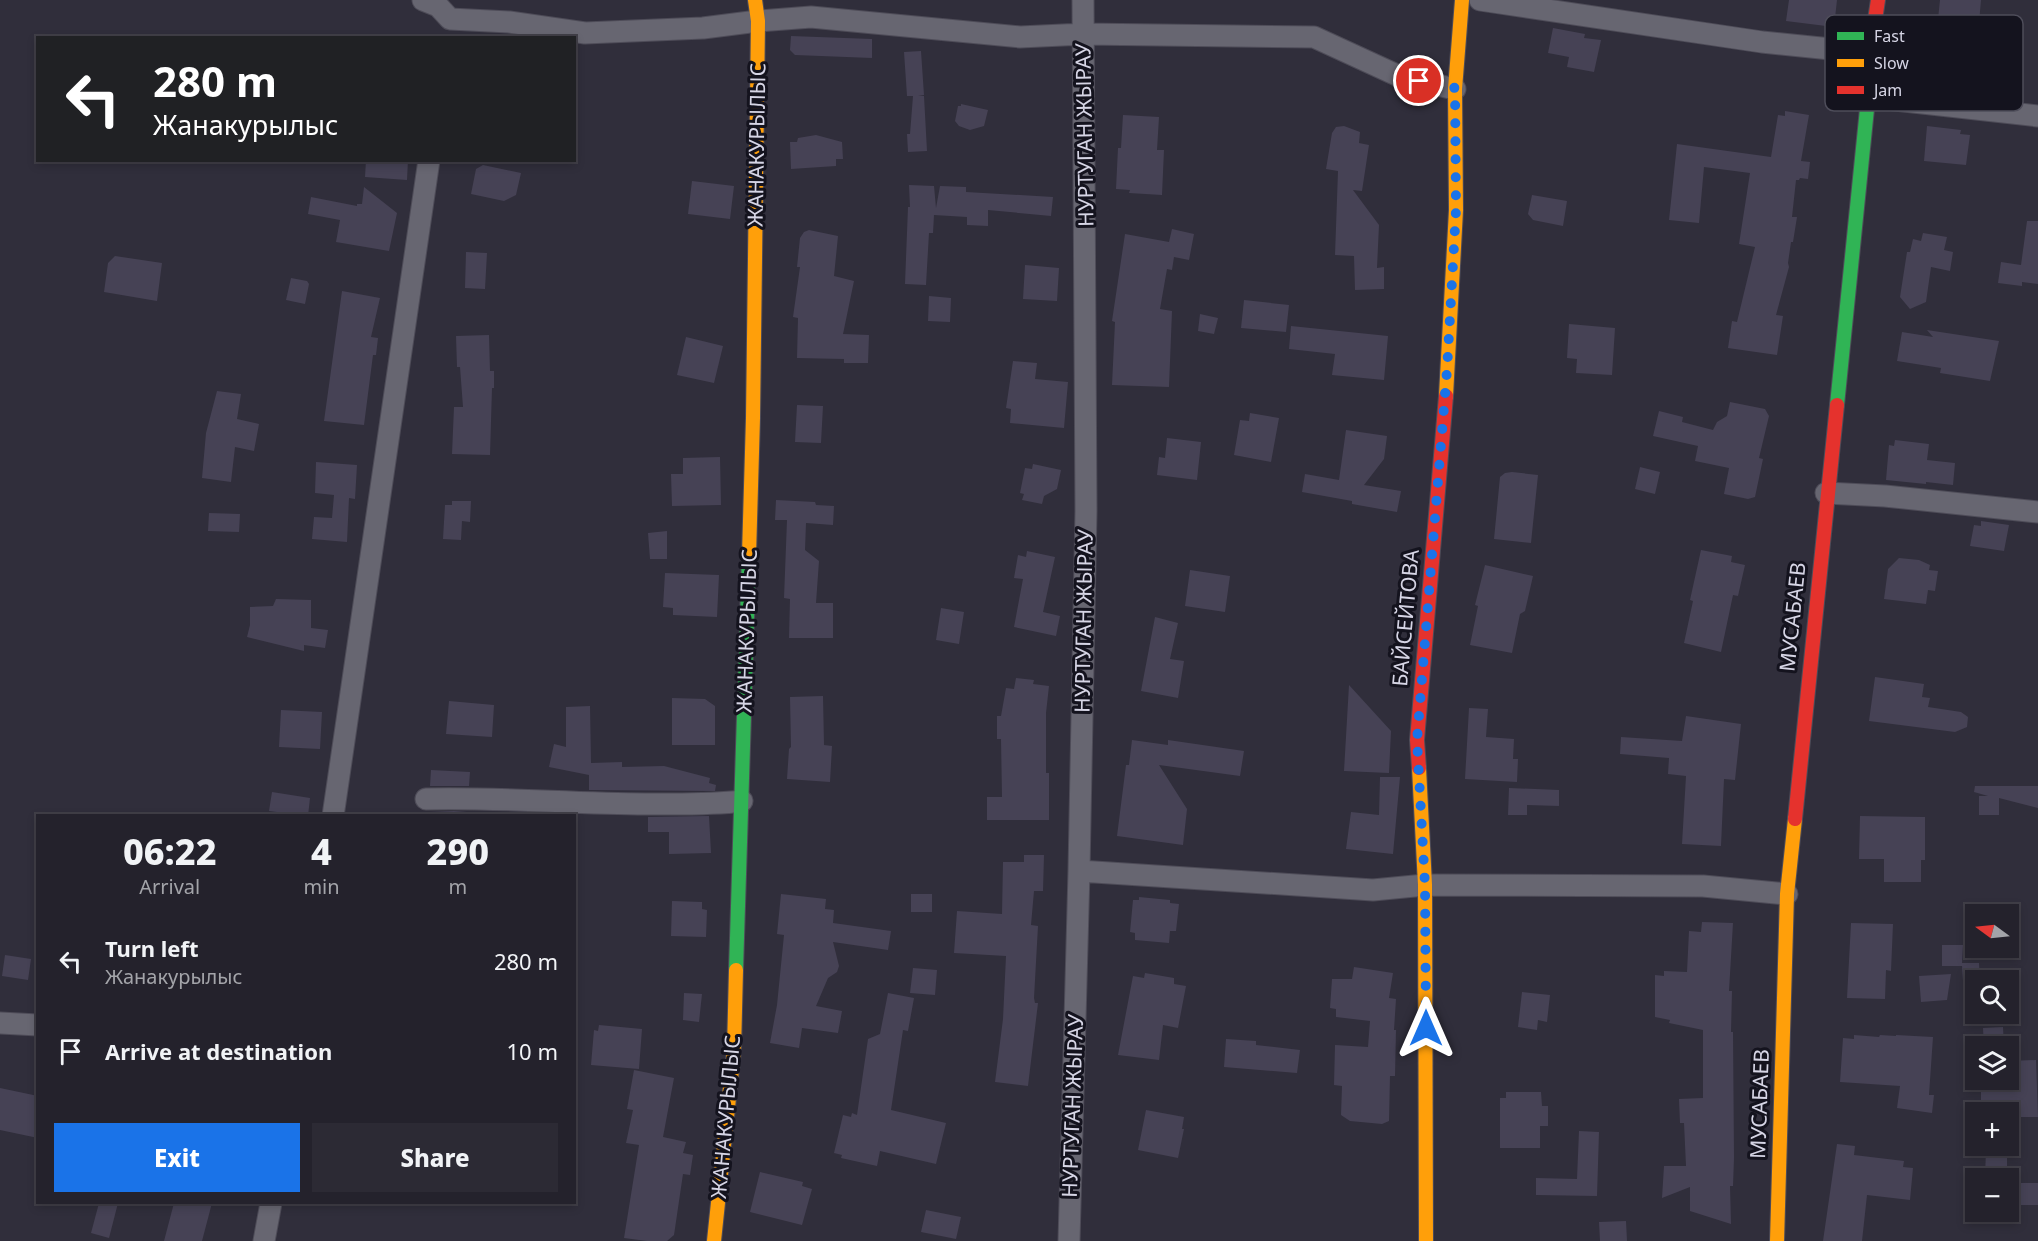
<!DOCTYPE html>
<html lang="en">
<head>
<meta charset="utf-8">
<style>
  :root { --surface:#24222c; --page:#2c2a34; --text:#f1f3f6; --muted:#a3a4a9; --line:#413f48; --accent:#1a73e8 }
  body { margin:0; font-family:"Noto Sans",sans-serif; background:var(--page); color:var(--text); height:100vh; display:flex; flex-direction:column; font-size:22px; white-space:nowrap }
  * { box-sizing:border-box; margin:0 }
  p { font-size:20px; color:var(--muted) }
  .icon { flex:none; width:33px; height:33px; fill:none; stroke:currentColor; stroke-width:2; stroke-linecap:round; stroke-linejoin:round }
  .map { position:relative; flex:1; overflow:hidden }
  .panel { position:absolute; left:36px; top:814px; width:540px; height:390px; display:flex; flex-direction:column; background:var(--surface); border-radius:0px; box-shadow:0 3px 9px #0003,0 0 0 2px var(--line) }
  .panel>* { flex:none }
  .top-card { position:absolute; left:36px; top:36px; width:540px; height:126px; border-radius:0px; box-shadow:0 3px 9px #0003,0 0 0 2px var(--line); background:#202124; color:#fff; overflow:hidden }
  .needle { width:39px; rotate:285deg }
  .controls { position:absolute; left:1965px; top:904px; display:grid; gap:12px }
  .controls a { display:grid; place-items:center; width:54px; height:54px; border-radius:0px; background:var(--surface); box-shadow:0 3px 9px #0003,0 0 0 2px var(--line); font-size:30px }
  .pin { position:absolute; display:grid; place-items:center; width:51px; height:51px; color:#fff; margin:-26px; border:3px solid #fff; border-radius:50%; box-shadow:0 2px 6px #0007 }
  .me { position:absolute; width:66px; margin:-33px; rotate:0deg; stroke-linejoin:round; filter:drop-shadow(0 0 4px #0008) }
  .turn { display:flex; align-items:center; gap:21px; height:126px; padding:0 18px; font-size:27px }
  .turn .icon { width:78px; height:78px; stroke-width:2.5 }
  .turn b { display:block; font-size:42px; line-height:51px }
  .eta { display:flex; justify-content:space-evenly; align-items:center; height:102px; text-align:center }
  .eta b { font-size:36px; font-weight:800; line-height:42px }
  .button { display:flex; gap:12px; margin-top:auto; padding:12px 18px }
  .button a { flex:1; height:69px; border-radius:0px; background:var(--accent); color:#fff; font-size:24px; font-weight:800; line-height:69px; text-align:center }
  .button a+a { background:var(--page); color:var(--text) }
  ul { padding:0; list-style:none }
  li { display:flex; align-items:center; gap:18px; height:90px; padding:0 18px }
  li div { flex:1 }
  li b { display:block; font-size:22px }
  li em { font-style:normal }
  .map>svg:first-child { display:block }
  .building { fill:#464255 }
  .lines { fill:none; stroke-linecap:round; stroke-linejoin:round }
  .street-casing { stroke:#4e4c58; stroke-width:23 }
  .fast-casing { stroke:#4e4c58; stroke-width:16 }
  .slow-casing { stroke:#4e4c58; stroke-width:16 }
  .jam-casing { stroke:#4e4c58; stroke-width:16 }
  .street { stroke:#676671; stroke-width:21 }
  .fast { stroke:#30b455; stroke-width:14 }
  .slow { stroke:#ff9f0a; stroke-width:14 }
  .jam { stroke:#e5322d; stroke-width:14 }
  .route { stroke:#1a73e8; stroke-width:10; stroke-dasharray:0 18 }
  .labels { text-anchor:middle; stroke-width:6; stroke-linejoin:round; paint-order:stroke }
  .street-label { font-size:21px; fill:#d6d5e5; stroke:#14131e }
  .key { fill:#14131e; stroke:#4e4d5a; stroke-width:1.5 }
  .key-label { font-size:16px; fill:#d6d5e5 }
</style>
</head>
<body>
<div class="map">
<svg width="2038" height="1241" viewBox="0 0 2038 1241">
  <rect width="100%" height="100%" fill="#302e3b"/>
  <path class="building" d="M1789,0H1837L1834,27L1786,21Z
    M1940,0H1981L1979,23L1938,19Z
    M1553,28L1585,34L1584,38L1601,40L1594,72L1567,67L1569,57L1548,53Z
    M791,36L872,39V58L795,55L790,50Z
    M921,51L924,95H918L924,96L927,151L908,152L907,134H910L913,96H907L904,52Z
    M961,104L988,110L984,126L970,130L959,126L955,121L958,106H961Z
    M1785,111L1809,115L1801,161L1810,162L1808,179L1800,178L1799,180H1796L1792,217H1797L1793,242H1791L1788,263L1789,267L1776,315L1783,316L1777,355L1728,348L1732,321L1737,322L1755,247L1739,244L1750,173L1704,167L1699,223L1669,220L1677,144L1771,157L1778,115L1785,116Z
    M1123,115L1159,117L1157,150H1164L1162,195L1129,193L1130,190L1116,189L1118,148H1121Z
    M1344,126L1360,132L1359,143L1369,145L1362,191L1353,190L1379,225L1377,268L1384,267V289L1355,290L1354,256L1335,255L1338,171L1326,169L1332,133L1336,127Z
    M1927,126L1961,130L1960,134L1970,135L1966,165L1924,161Z
    M816,135L842,142L843,159H836V166L791,169L790,142H797L798,138Z
    M366,160H408L407,180L365,177Z
    M483,165L521,173L516,195L504,201L471,194L476,169Z
    M692,181L734,186L730,219L688,214Z
    M909,185L934,186L936,208L940,186L966,187V192L1053,197L1051,216L988,210V226L967,225V217L934,215L933,233H929L926,285L905,284L908,207H910Z
    M364,187L397,213L389,251L336,242L340,220L308,214L311,197L357,206V204H362Z
    M1532,195L1567,201L1563,226L1533,220L1528,214Z
    M2027,221H2038V284L2022,282V286L1998,283L2001,262L2021,265Z
    M1172,229L1194,234L1189,260L1174,257L1172,270L1167,269L1160,309L1172,311L1169,387L1112,385L1115,322L1112,321L1125,234L1169,242Z
    M809,230L838,236L834,276L854,281L843,334L869,335L868,363H844V359L797,358L798,318L793,317L800,267H797L800,238L804,232Z
    M1923,233L1947,237L1944,250L1953,252L1950,271L1931,267L1926,302L1910,309L1900,297L1907,252H1910L1913,239L1921,241Z
    M466,252L487,253L485,289L465,288Z
    M115,256L162,263L157,301L104,292L108,263Z
    M1025,265L1059,268L1057,301L1023,299Z
    M291,278L307,281L309,284L305,304L286,300Z
    M342,291L380,298L371,337L378,338L376,355H373L364,425L324,421Z
    M929,296L951,298L950,322L928,321Z
    M1244,300L1289,305L1286,332L1241,328Z
    M1200,314L1218,318L1214,334L1198,331Z
    M1569,324L1615,328L1612,375L1576,373L1577,359L1567,358Z
    M1291,326L1388,336L1384,380L1332,375L1335,354L1289,349Z
    M1927,330L1999,341L1990,381L1940,373L1941,368L1897,361L1902,332L1933,337Z
    M489,335L490,371H494V388H492L490,455L452,454L454,407H463L460,367H457L456,336Z
    M686,337L723,346L714,383L677,375Z
    M1013,361L1037,363L1035,379L1068,382L1064,428L1010,423L1011,409L1006,408Z
    M217,391L241,394L237,419L259,424L254,451L235,447L231,482L202,478L206,433Z
    M1730,402L1765,409L1769,416L1759,458L1763,459L1755,497L1748,499L1724,494L1729,468L1695,461L1698,446L1653,436L1659,411L1683,417L1682,422L1713,430L1717,422L1727,416Z
    M797,405L823,406L821,443L795,442Z
    M1250,413L1279,418L1271,462L1234,455L1240,420L1249,421Z
    M1346,430L1387,436L1384,459L1364,485L1401,491L1397,512L1352,504V501L1302,492L1305,474L1339,480Z
    M1167,438L1201,442L1197,480L1157,475L1159,457L1165,458Z
    M1895,440L1929,444L1927,460L1955,463L1953,485L1926,482V484L1886,480L1889,445L1894,446Z
    M720,457L721,505L672,506L671,474H683V458Z
    M316,462L357,465L355,499L349,498L347,542L312,539L314,517L332,518L334,495L315,493Z
    M1033,464L1061,470L1057,489L1044,496L1042,504L1022,500L1024,494L1020,493L1025,468L1032,469Z
    M1640,467L1660,472L1655,494L1635,489Z
    M1512,472L1538,475L1531,543L1494,539L1500,477L1505,473Z
    M776,500L815,502L816,505L834,506L833,525L806,523L805,550L819,561L816,603H833V638H789L790,599L784,598L787,520H775Z
    M452,501H471L470,522L462,521L461,540L443,539L445,505H452Z
    M209,513L240,514L239,532L208,531Z
    M1981,521L2009,525L2004,551L1970,546L1974,525L1981,526Z
    M667,531V559H650L648,533Z
    M1701,550L1732,556L1731,562L1745,565L1738,596L1733,595L1721,652L1684,643L1693,601L1690,600Z
    M1027,551L1055,557L1043,612L1060,616L1056,636L1014,627L1023,579L1014,578L1018,555L1026,557Z
    M1899,558L1919,560L1930,565L1929,570L1938,571L1935,591L1928,590L1926,604L1884,599L1888,569Z
    M1485,565L1533,576L1525,611L1520,614L1512,653L1470,645L1478,606L1475,605Z
    M1190,570L1230,576L1225,612L1185,606Z
    M665,573L719,575L717,617L673,615V608L663,607Z
    M276,599L311,600V628L328,630L325,648L304,645V651L247,637L250,625V607L273,606Z
    M941,608L964,612L959,644L936,640Z
    M1155,617L1178,623L1170,659L1184,661L1178,698L1141,691Z
    M1875,677L1924,684L1922,697L1930,698L1928,707L1961,712L1968,717L1967,727L1955,732L1869,721Z
    M1016,678L1034,680L1033,684L1049,686L1046,713V773H1049V820H987V797H1002L1001,739H997V716H1001L1006,688L1014,689Z
    M1349,685L1391,731L1389,773L1344,771Z
    M823,696L824,745L832,746L830,782L787,779L789,749L791,747L790,697Z
    M672,698L705,699L715,706V745H672Z
    M449,701L494,705L492,737L446,734Z
    M590,706L591,763L622,762V767L664,766L710,778L709,783L716,785L715,791L589,790V775L549,767L554,744L566,747V707Z
    M1469,708L1488,709L1486,737L1514,739L1513,759H1518L1517,782L1465,779Z
    M281,710L322,712L320,749L279,747Z
    M1686,716L1741,724L1735,780L1724,779L1721,846L1682,844L1686,776L1668,774L1669,758L1620,754L1621,737L1682,741Z
    M1132,740L1168,745V740L1244,751L1240,776L1159,765L1187,809L1183,845L1117,836L1126,765H1129Z
    M431,770L470,772L469,786H430Z
    M1380,777H1400L1393,854L1346,849L1351,812L1379,815Z
    M1975,786H2038V808L1999,798V815H1979V796H1988L1974,792Z
    M1509,788L1559,790V806L1527,805V815H1508Z
    M272,792L310,798L308,816L269,811Z
    M429,812L454,811L467,812V816H429Z
    M709,816L711,853L669,854V832H648V817Z
    M1860,816L1925,817V860H1921V882H1884V859H1859Z
    M1024,855H1044L1043,891H1034L1031,925L1038,926L1034,998L1035,1003H1038L1028,1086L995,1082L1003,1019L1006,956L954,953L957,911L1002,914L1003,862H1024Z
    M781,894L826,899L825,909L834,910L833,923L891,931L888,950L833,942L839,966L837,972L828,978L816,1006L842,1011L838,1033L802,1028L799,1048L770,1043L777,1005L784,935L777,934Z
    M911,894H932V912H911Z
    M1139,897L1170,900V903L1179,904L1176,931H1170L1169,943L1135,940V933L1130,932L1133,900H1139Z
    M672,901L702,902V909L707,910L706,937L671,936Z
    M1702,922L1733,923L1729,991H1732L1731,1032H1733L1734,1158L1733,1186H1730L1731,1224L1690,1211V1187L1662,1198L1664,1166H1686L1684,1123H1680L1679,1099L1703,1098V1030L1669,1023L1670,1020L1655,1017V975L1664,976V971L1687,972L1689,931L1701,932Z
    M1851,923L1893,924L1891,971L1886,970L1885,999L1847,998Z
    M1942,945H1963L1962,963H1979L1980,981H1963L1962,966H1942Z
    M5,955L31,959L28,980L2,976Z
    M1354,967L1393,973L1389,998L1396,999L1394,1030H1396L1395,1076H1390L1389,1121L1382,1124L1350,1121L1341,1115L1342,1086L1334,1085L1335,1045L1368,1047L1370,1021L1336,1017V1009L1330,1008L1332,979H1352Z
    M913,968L937,970L935,995L910,993Z
    M1145,973L1174,978V984L1186,986L1178,1028L1163,1025L1159,1060L1118,1055L1133,976L1144,978Z
    M1951,974L1947,1000L1921,1002L1919,976Z
    M1522,992L1550,995L1547,1022L1538,1020L1537,1030L1518,1027Z
    M684,993L702,994L699,1022L683,1020Z
    M888,993L914,998L908,1031L903,1030L891,1110L946,1123L936,1164L880,1151L877,1166L841,1158L842,1155L834,1153L843,1115L851,1117L852,1113L857,1115L868,1039L880,1034Z
    M599,1025L642,1029L639,1069L591,1065L594,1030L598,1031Z
    M2003,1027L2004,1047H1984L1983,1028Z
    M1854,1035L1879,1037L1880,1035L1896,1036V1035L1933,1037L1929,1095H1934L1932,1113L1897,1108L1900,1086L1840,1082L1843,1038L1854,1039Z
    M1226,1039L1256,1041V1045L1300,1050L1297,1073L1224,1067Z
    M2036,1060L2038,1117H2011L2010,1148H2007V1179H1985L1986,1148L1981,1146H2008V1113H1981V1080H2008V1061Z
    M634,1070L674,1078L663,1137L686,1142L683,1153L693,1155L690,1175L683,1174L674,1235L667,1241H647L624,1238L639,1145L626,1143L633,1110L627,1109Z
    M0,1088L38,1096V1138L0,1130Z
    M1506,1092H1541L1542,1106H1548V1126H1540V1148H1500V1098H1506Z
    M1146,1110L1184,1117L1182,1129H1184L1178,1158L1138,1150Z
    M1579,1131L1599,1132L1597,1196L1536,1195V1178L1577,1179Z
    M1837,1144L1855,1146L1854,1155L1904,1161L1903,1167L1913,1168L1910,1200L1867,1195L1862,1241H1823Z
    M760,1172L803,1182L802,1186L812,1189L802,1225L750,1212Z
    M2008,1183H2038V1205H2008Z
    M99,1203H118L109,1238L91,1233Z
    M174,1203H212L202,1241H164Z
    M926,1210L961,1217L956,1239L921,1232Z
    M1626,1221L1627,1241H1600L1599,1222Z"/>
  <g class="lines">
    <g class="street-casing">
      <path id="street" d="M423,0L438,6L450,19L509,22L585,33L703,28L758,21L811,17L1020,37L1084,34L1314,37L1401,77L1455,89
        M1480,0L1762,42L1870,53
        M1868,97L2038,116
        M1826,493L1885,496L2038,512
        M426,799C500,797 573,804 646,804C678,804 710,805 742,801
        M333,816L429,160
        M1079,871L1373,890L1425,885L1703,886L1787,894
        M0,1023L38,1025
        M264,1241L271,1203
        M1069,1241L1079,871L1086,511L1083,0"/>
    </g>
    <g class="fast-casing">
      <path id="fast" d="M1837,405L1868,99
        M736,970L749,555"/>
    </g>
    <g class="slow-casing">
      <path id="slow" d="M1446,396L1456,210L1455,89L1462,0
        M749,555L753,418L758,21L755,0
        M1419,768L1425,885L1426,1241
        M714,1241L734,1050L736,970
        M1777,1241L1787,894L1795,819"/>
    </g>
    <g class="jam-casing">
      <path id="jam" d="M1868,99L1870,53L1878,0
        M1419,768L1417,740L1446,396
        M1795,819L1837,405"/>
    </g>
    <use href="#street" class="street"/>
    <use href="#fast" class="fast"/>
    <use href="#slow" class="slow"/>
    <use href="#jam" class="jam"/>
  </g>
  <g class="lines">
    <path class="route" d="M1419,81L1455,88L1456,210L1447,370L1417,740L1425,885L1426,1028"/>
  </g>
  <g class="labels">
    <g class="street-label">
      <text transform="translate(1085 135) rotate(-91)" y="7">НУРТУГАН ЖЫРАУ</text>
      <text transform="translate(757 145) rotate(-89)" y="7">ЖАНАКУРЫЛЫС</text>
      <text transform="translate(1793 617) rotate(-84)" y="7">МУСАБАЕВ</text>
      <text transform="translate(1406 618) rotate(-85)" y="7">БАЙСЕЙТОВА</text>
      <text transform="translate(1084 621) rotate(-89)" y="7">НУРТУГАН ЖЫРАУ</text>
      <text transform="translate(747 631) rotate(-88)" y="7">ЖАНАКУРЫЛЫС</text>
      <text transform="translate(1760 1104) rotate(-88)" y="7">МУСАБАЕВ</text>
      <text transform="translate(1073 1106) rotate(-88)" y="7">НУРТУГАН ЖЫРАУ</text>
      <text transform="translate(726 1117) rotate(-85)" y="7">ЖАНАКУРЫЛЫС</text>
    </g>
  </g>
  <rect x="1825" y="15" width="198" height="96" rx="9" class="key"/>
  <rect x="1837" y="32" width="27" height="8" fill="#30b455"/>
  <rect x="1837" y="59" width="27" height="8" fill="#ff9f0a"/>
  <rect x="1837" y="86" width="27" height="8" fill="#e5322d"/>
  <g class="key-label">
    <text x="1874" y="42">Fast</text>
    <text x="1874" y="69">Slow</text>
    <text x="1874" y="96">Jam</text>
  </g>
</svg>
<div class="controls">
<a><svg class="needle" viewBox="-14 -14 28 28"><path d="M0-13l5 13h-10z" fill="#e53935"/><path d="M0 13l5-13h-10z" fill="#a3a4a9"/></svg></a>
<a><svg class="icon" aria-label="search" viewBox="0 0 24 24"><circle cx="10" cy="10" r="6"/><path d="M15 15l6 6"/></svg></a>
<a><svg class="icon" aria-label="layers" viewBox="0 0 24 24"><path d="M12 4l9 5-9 5-9-5zM3 14l9 5 9-5"/></svg></a>
<a>+</a>
<a>−</a>
</div>
<div class="pin" style="left:1419px;top:81px;background:#d93025"><svg class="icon" aria-label="arrive" viewBox="0 0 24 24"><path d="M6 21V4h12l-3 4 3 4H6"/></svg></div>
<svg class="me" style="left:1426px;top:1028px" viewBox="-20 -20 40 40"><path d="M0-17L14 15 0 8-14 15z" fill="#1a73e8" stroke="#fff" stroke-width="4"/></svg>
<div class="top-card">
<div class="turn"><svg class="icon" aria-label="left" viewBox="0 0 24 24"><path d="M17 20v-9H6M10 6l-5 5 5 5"/></svg><div><b>280 m</b>Жанакурылыс</div></div>
</div>
<section class="panel">
<div class="eta">
<div><b>06:22</b><p>Arrival</p></div>
<div><b>4</b><p>min</p></div>
<div><b>290</b><p>m</p></div>
</div>
<ul>
<li><svg class="icon" aria-label="left" viewBox="0 0 24 24"><path d="M17 20v-9H6M10 6l-5 5 5 5"/></svg><div><b>Turn left</b><p>Жанакурылыс</p></div><em>280 m</em></li>
<li><svg class="icon" aria-label="arrive" viewBox="0 0 24 24"><path d="M6 21V4h12l-3 4 3 4H6"/></svg><div><b>Arrive at destination</b></div><em>10 m</em></li>
</ul>
<div class="button"><a>Exit</a><a>Share</a></div>
</section>
</div>
</body>
</html>
